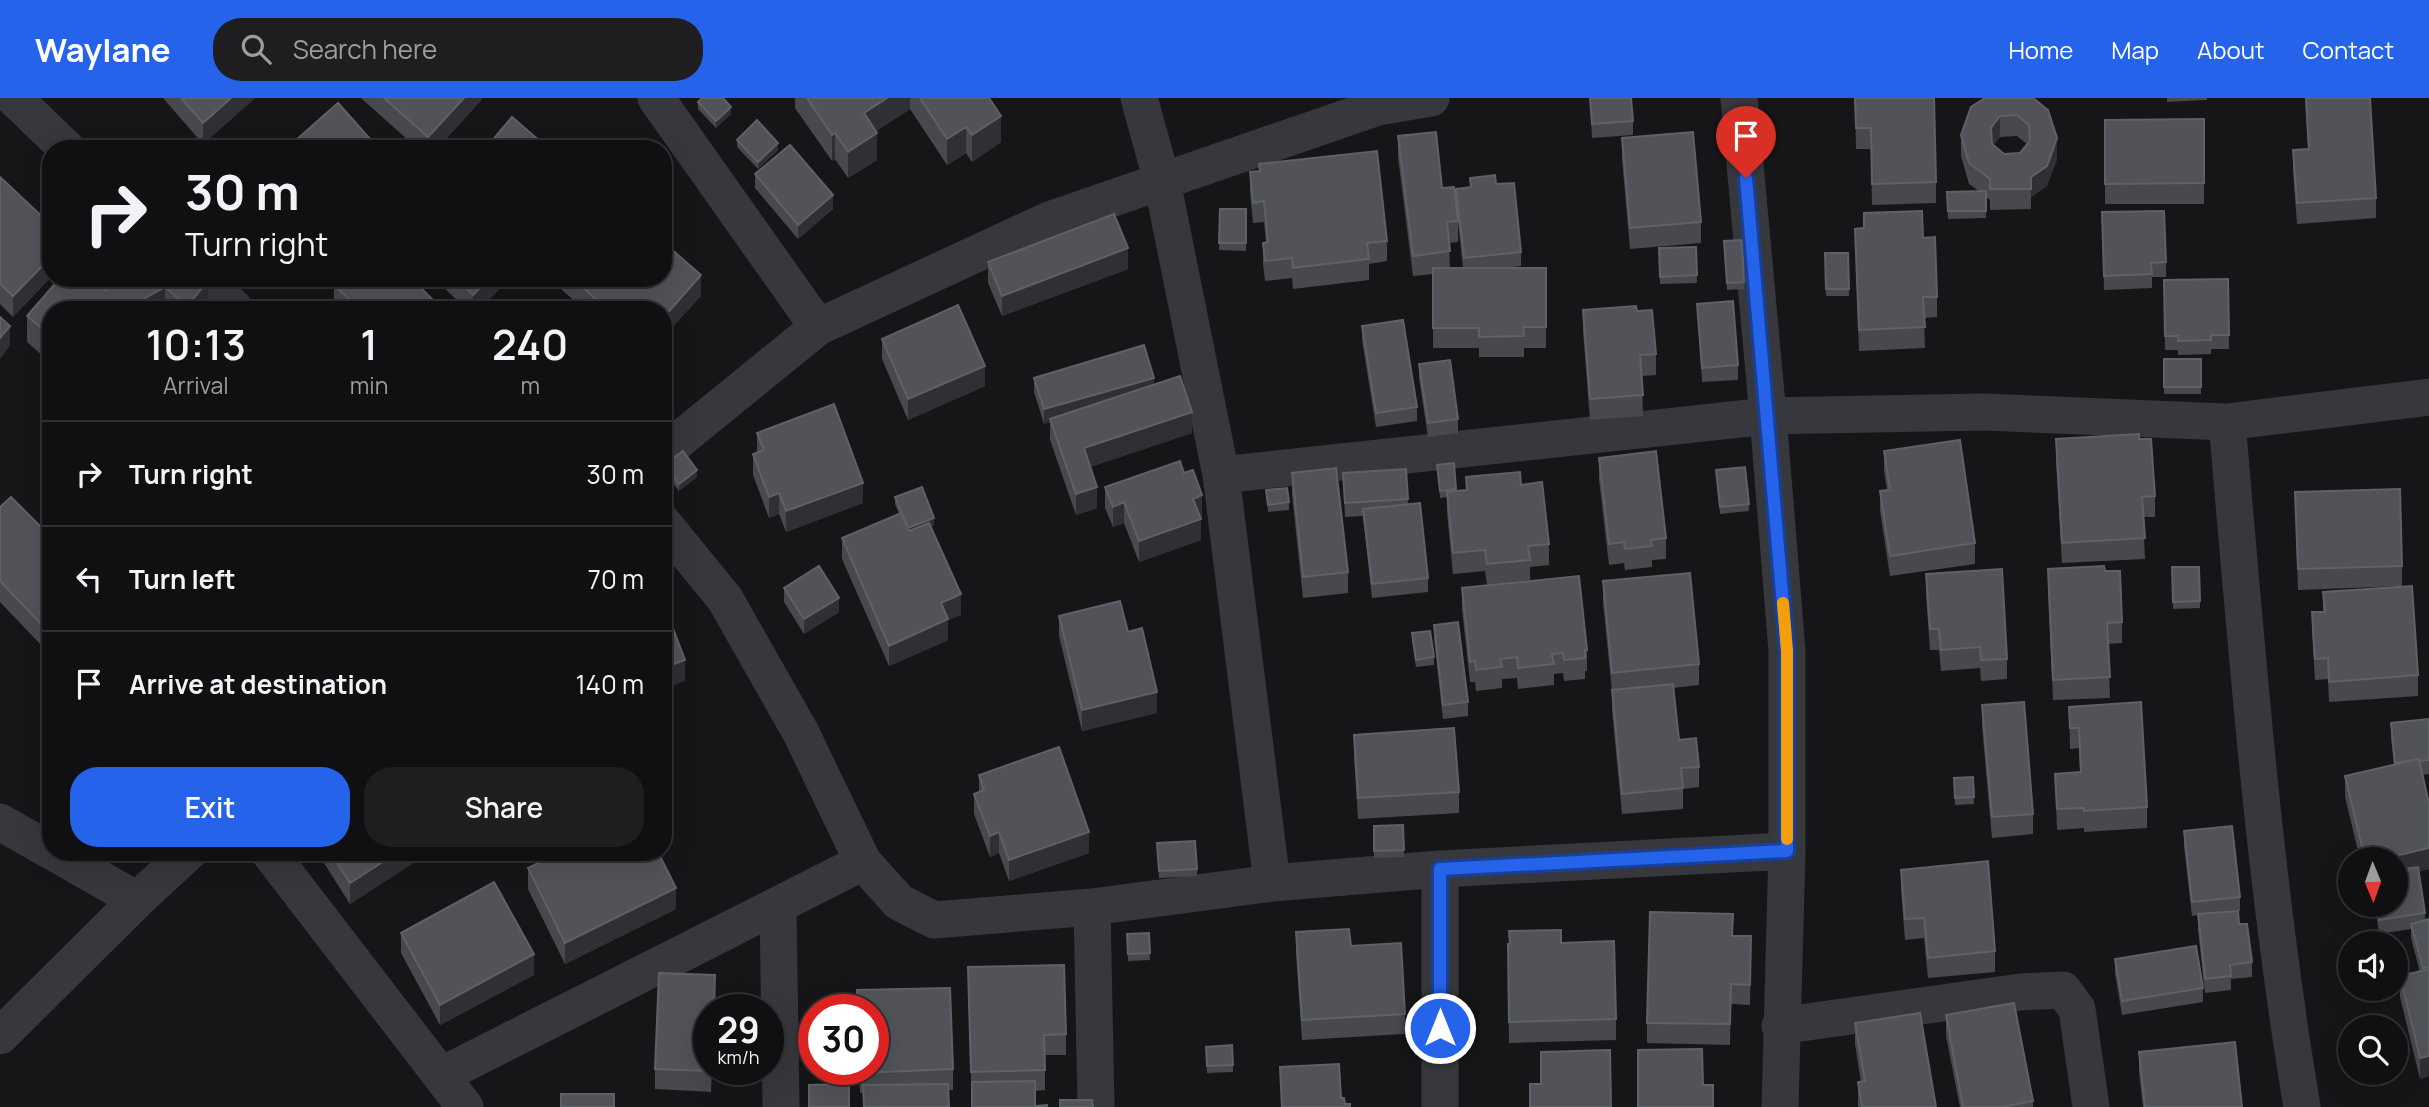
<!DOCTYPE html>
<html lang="en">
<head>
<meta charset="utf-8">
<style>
  :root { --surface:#101012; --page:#1e1e20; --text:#f1f3f6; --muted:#9c9d9f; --line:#303032; --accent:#2563eb }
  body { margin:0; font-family:Manrope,sans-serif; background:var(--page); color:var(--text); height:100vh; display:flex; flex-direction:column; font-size:26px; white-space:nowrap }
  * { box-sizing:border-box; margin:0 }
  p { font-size:23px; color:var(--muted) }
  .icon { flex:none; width:38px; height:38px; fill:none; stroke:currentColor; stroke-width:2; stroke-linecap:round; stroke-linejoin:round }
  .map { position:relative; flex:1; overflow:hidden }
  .drawer { position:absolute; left:42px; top:203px; width:630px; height:560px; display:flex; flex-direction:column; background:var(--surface); border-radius:28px; box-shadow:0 7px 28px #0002,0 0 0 2px var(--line) }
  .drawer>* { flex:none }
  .top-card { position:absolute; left:42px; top:42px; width:630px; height:147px; border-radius:28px; box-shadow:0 7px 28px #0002,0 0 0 2px var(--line); background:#101012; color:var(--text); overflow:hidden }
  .needle { width:46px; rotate:179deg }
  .fabs { position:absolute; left:2338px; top:749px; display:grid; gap:14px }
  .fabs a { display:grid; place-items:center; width:70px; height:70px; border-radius:50%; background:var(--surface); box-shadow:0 7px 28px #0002,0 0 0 2px var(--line); font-size:35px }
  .speed { position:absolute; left:693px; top:896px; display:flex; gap:14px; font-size:35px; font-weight:700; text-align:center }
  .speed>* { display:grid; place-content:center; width:91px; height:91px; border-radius:50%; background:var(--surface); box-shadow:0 7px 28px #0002,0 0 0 2px var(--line); line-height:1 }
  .speed small { font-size:18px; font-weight:400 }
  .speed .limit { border:10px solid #d22; background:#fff; color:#111 }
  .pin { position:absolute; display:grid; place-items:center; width:60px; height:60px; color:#fff; margin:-72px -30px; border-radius:50% 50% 50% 0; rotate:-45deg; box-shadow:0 0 7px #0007 }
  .pin .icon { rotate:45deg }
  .me { position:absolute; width:77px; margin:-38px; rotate:0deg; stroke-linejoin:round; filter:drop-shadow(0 0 5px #0008) }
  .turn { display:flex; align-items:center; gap:24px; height:147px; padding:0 28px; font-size:32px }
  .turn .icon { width:91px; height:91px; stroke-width:2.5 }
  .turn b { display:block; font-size:49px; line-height:60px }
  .eta { display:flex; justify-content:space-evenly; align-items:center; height:119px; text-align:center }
  .eta b { font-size:42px; font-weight:600; line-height:49px }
  .cta { display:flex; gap:14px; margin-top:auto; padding:14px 28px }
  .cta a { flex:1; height:80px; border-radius:28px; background:var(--accent); color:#fff; font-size:28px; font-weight:600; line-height:80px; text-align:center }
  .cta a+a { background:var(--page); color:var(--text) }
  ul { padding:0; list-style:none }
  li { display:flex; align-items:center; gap:21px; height:105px; padding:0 28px; border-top:2px solid var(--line) }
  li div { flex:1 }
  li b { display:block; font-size:26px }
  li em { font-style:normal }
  header { display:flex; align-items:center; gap:42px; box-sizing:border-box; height:98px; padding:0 35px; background:var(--accent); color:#fff }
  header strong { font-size:33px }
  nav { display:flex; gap:38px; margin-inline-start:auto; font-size:24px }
  .search { width:490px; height:63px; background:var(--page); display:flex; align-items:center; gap:18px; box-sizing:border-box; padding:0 24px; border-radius:28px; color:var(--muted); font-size:26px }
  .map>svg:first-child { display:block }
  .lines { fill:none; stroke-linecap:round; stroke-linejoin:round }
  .street { stroke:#37383d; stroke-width:37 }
  .wall { fill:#47494d; fill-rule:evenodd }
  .shaded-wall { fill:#2f3033 }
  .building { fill:#525359; stroke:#5f6168; stroke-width:2; fill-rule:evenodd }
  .route-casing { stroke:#184099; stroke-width:18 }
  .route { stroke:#2563eb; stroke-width:12 }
  .slow { stroke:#f59e0b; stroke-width:12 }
</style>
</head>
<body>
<header>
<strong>Waylane</strong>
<div class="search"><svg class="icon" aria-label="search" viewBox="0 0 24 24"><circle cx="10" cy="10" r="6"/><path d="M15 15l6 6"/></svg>Search here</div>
<nav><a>Home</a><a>Map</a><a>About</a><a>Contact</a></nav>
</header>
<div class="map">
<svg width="2429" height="1009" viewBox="0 0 2429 1009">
  <rect width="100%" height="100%" fill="#161618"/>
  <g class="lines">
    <path class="street" d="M14,0L67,51
      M656,0L818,229
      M1139,0L1162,83L1221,377L1272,785
      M1739,0L1768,318L1787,553V753L1780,1009
      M203,180L236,212
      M2227,324C2247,553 2264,783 2302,1009
      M663,355L818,229L1049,122L1378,9L1431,0
      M1221,377L1768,318L1983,314L2227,324L2429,299
      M663,425L725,501L801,635L863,764L899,804L934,822L1092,809L1272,785L1440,771L1787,753
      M0,724L51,753
      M53,754L137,802
      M269,754L465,1009
      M1440,771V1009
      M778,808L781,1009
      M1092,809L1096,1009
      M1780,928L2020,894L2063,892L2077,911L2091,1009
      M0,938L137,802L189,754
      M442,977L863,764"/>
  </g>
  <path class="wall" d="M163,0H255L203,46Z
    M361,0H482V1L437,51H418Z
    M795,0H989L1001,44L972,64L966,55L947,67L910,11L876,33L877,62L848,80L835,61L832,63L795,10Z
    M1590,0L1633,23V37L1592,40Z
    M1855,0L1936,84V105L1872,107L1871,51H1856Z
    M2033,0L2057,61L2047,88L2031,99V111L1990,112V102L1986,99V120L1948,121L1947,94L1979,93L1969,86L1961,58V37ZM2017,38L2027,46L2020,55L2004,56L1993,47L2000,39Z
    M2167,0H2207V2L2167,4Z
    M2305,0H2370L2376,100V120L2297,126L2293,73V52L2308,51Z
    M698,4L731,16L716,30L698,11Z
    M2204,21V106H2105V22Z
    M1398,38L1442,90L1458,123V144L1449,145L1450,170H1463L1456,105V91L1470,89V80L1496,86L1521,154V168L1503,170H1546V250H1524V259H1479V250H1433V176L1413,178L1398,59Z
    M1622,40L1701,124V145L1630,151L1622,61Z
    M737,42L778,52L758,71L737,49Z
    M1259,66L1387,143V163L1369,166V182L1293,191L1292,180L1265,183L1263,166V145H1266L1264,124L1253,125L1250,94V74L1259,73Z
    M755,76L833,111L798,141L755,90Z
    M0,79L51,127V179L13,219L0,206Z
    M1220,111H1246V153L1219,152Z
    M2102,114L2166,164V179H2152V190L2104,192Z
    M1855,131L1923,140L1937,199V219L1924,220L1925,250L1859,253Z
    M667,147L701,198L663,212H585L562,192V180H663Z
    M1696,149L1697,185L1660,186L1659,150Z
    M1724,150L1744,184V191L1727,192Z
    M1825,155H1848L1849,198H1826Z
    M988,164L1128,171L1002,218L988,185Z
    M113,180H205L208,210L207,212H51V265L27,244V218L106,193L115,183Z
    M415,180H507V183L479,212H467L435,181L426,190Z
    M2228,181L2229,251H2211V256L2178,257V252H2165L2164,182Z
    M334,187L443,212H338L334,207Z
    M1697,206L1738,267V282L1702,284Z
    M1583,212L1637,213L1656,256V277L1642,278L1643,318L1590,322L1583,233Z
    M1362,228L1417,309V323L1376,329L1362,242Z
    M882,241L985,288L908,322L882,261Z
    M2164,261H2201V296H2164Z
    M1419,266L1458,321V335L1428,339L1419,280Z
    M1034,280L1154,286L1192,335L1090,369L1097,410L1076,417L1050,342V324L1044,326L1034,294Z
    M757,335L863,405L786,434L779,416L769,420L753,377V356L757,355Z
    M2056,341H2139L2155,398V419H2143L2145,461L2062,465L2056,362Z
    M1884,353L1975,445V466L1890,478L1880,413V393L1887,392L1884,373Z
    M1599,360L1666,440V461L1652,462V469L1625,472L1624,465L1609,467L1599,381Z
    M1454,365L1456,393L1466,392V379L1521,387L1549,446V467L1530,469V482L1487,487L1485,473L1453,476L1447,415V399L1440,400L1437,367Z
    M664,367L697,379L679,393L664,374Z
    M1406,371L1408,406L1428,480V494L1372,500L1363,418L1345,419L1343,375Z
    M1716,372L1749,406V413L1720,416Z
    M1292,375L1348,474V495L1303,500L1292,396Z
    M1105,389L1202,418L1200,419L1201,442L1139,464L1124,425L1113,429L1105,410Z
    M1266,392L1289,404V412L1268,414Z
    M2295,394L2402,468V488L2298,492Z
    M895,399L934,427L931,428L961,517L948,522V542L889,568L842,461V440L899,416L895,406Z
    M0,409L51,439L42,548L0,504Z
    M2172,469L2200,503V510L2173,511Z
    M2048,471L2105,473L2122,524V545L2108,546L2110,600L2053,602L2048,491Z
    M1926,476L2007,561V581L1981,583L1980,570L1941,573L1939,552H1930L1926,497Z
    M1603,483L1699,566V587L1673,590L1679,642L1699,669V689L1683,691V711L1622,716L1612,612V593L1603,504Z
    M784,490L839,514L804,536L784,504Z
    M1462,490L1587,552V573H1585V581L1564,583L1563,575L1554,576V587L1518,591L1517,580L1502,581V590L1476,593L1475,584H1470L1462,511Z
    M2323,494L2418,577V598L2329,604L2328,581L2315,582L2312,535V514H2323Z
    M1059,518L1128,534L1157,615L1082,633L1059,538Z
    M1434,527L1468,604V618L1443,621L1434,541Z
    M1412,535L1434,559V567L1416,569L1412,543Z
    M1982,607L2033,716V736L1992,740L1982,628Z
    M2069,609L2147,709V730L2084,734V730L2057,732L2055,676L2080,674L2079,650L2070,651Z
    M2429,621V676L2422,677L2429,771L2418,773L2425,815V822L2429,821V978L2420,981L2400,899V878L2420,874L2411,840V831L2379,836L2375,807H2396V761H2360L2345,699V678L2394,667L2391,640V625Z
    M1354,637L1459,694V715L1358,721L1354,658Z
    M979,677L1089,755L1009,783L999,755L990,759L974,716V696L979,694Z
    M1973,679L1974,706L1955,707L1954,680Z
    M1403,727L1404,759L1374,760V728Z
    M2184,733L2240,799V813H2238L2239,826L2252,864V879L2231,881V892L2205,895L2198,831V817L2192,818L2184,748Z
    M1157,745L1197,771V778L1159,780Z
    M317,754H430L350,806Z
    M528,770L676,811L565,866L528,791Z
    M1901,772L1995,853V874L1928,880L1924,840L1905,842L1901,792Z
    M1296,834L1351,848L1405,916V936L1302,942L1296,855Z
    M401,835L534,877L440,927L401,855Z
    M1149,835L1150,862L1128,863L1127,836Z
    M1733,838L1751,859L1750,907L1731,906L1730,947L1647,945V925Z
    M1561,845L1616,921V942L1509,945L1508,866Z
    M2115,861L2203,890V904L2122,917L2115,875Z
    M968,889L1066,936V957H1045V992L1035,993V1008L972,1009Z
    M857,892L953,971V992H948L949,1009H863V995H860L859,971H873V912H857Z
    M715,897L714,912H709L712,971L711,994L655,991V971Z
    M1946,917L2033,1003V1009H1960L1946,938Z
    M1855,925L1936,1009H1858V984H1861L1855,946Z
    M1206,949L1233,967V974L1207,975Z
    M2139,954L2242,1009H2143L2139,974Z"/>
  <path class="shaded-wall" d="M231,0H255L203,46V25Z
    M464,0H482V1L437,51H428V39Z
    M887,0H910V11L864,41V15Z
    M731,9V16L716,30V23Z
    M1001,18V44L972,64V37Z
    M2000,18V39L1991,51V30Z
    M966,29V55L947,67V41Z
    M835,35V61L832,63V37Z
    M877,35V62L848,80V54Z
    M2057,40V61L2047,88L2031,99V79Z
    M778,45V52L758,71V64Z
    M833,97V111L798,141V127Z
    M667,130V151L663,155V134Z
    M1128,150V171L1002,218V198Z
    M51,159V179L13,219V198Z
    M701,177V198L663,240V220Z
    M426,180H435L426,190Z
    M489,180H507V183L479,212H473V197Z
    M208,183V210L207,212H187V208Z
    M165,189V212H145V200Z
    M10,228V248L0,261V240Z
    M985,268V288L908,322V301Z
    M1154,280V294L1050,321V324L1044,326V311Z
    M1192,314V335L1084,371V350Z
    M697,372V379L679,393V386Z
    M863,385V405L786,434V413Z
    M1097,389V410L1076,417V396Z
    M779,395V416L769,420V399Z
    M1202,397V418L1193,421V401Z
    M1124,404V425L1113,429V409Z
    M934,420V427L907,437V430Z
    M1201,421V442L1139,464V443Z
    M961,496V517L948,522V542L889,568V548L941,505Z
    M839,500V514L804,536V521Z
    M51,519V540L42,548V527Z
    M685,562V583L663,591V570Z
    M1157,594V615L1082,633V612Z
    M999,734V755L990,759V738Z
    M1089,734V755L1009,783V762Z
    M2429,750V771L2396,779V761H2382Z
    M398,754H430L350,806V785Z
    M676,790V811L565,866V845Z
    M534,856V877L440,927V907Z
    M2429,958V978L2420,981V960Z"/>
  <path class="building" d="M181,0H231L203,25Z
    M384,0H464L428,39Z
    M702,0H723L731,9L716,23L698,4Z
    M807,0H887L864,15L877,35L848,54L835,35L832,37Z
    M920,0H989L1001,18L972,37L966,29L947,41Z
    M1590,0H1631L1633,23L1592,26Z
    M1855,0H1934L1936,84L1872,86L1871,30H1856Z
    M1985,0H2033L2048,12L2057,40L2047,68L2031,79V91H1990V81L1969,65L1961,37L1971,9ZM2017,17L2029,27L2030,43L2020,55L2004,56L1992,46L1991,30L2000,18Z
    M2306,0H2370L2376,100L2297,105L2293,52L2309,51Z
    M338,5L379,51H286Z
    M512,19L549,51H485Z
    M2204,21V85L2105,86V22Z
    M757,22L778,45L758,64L737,42Z
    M1436,34L1442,90L1454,89L1458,123L1447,124L1450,153L1413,158L1398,38Z
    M1693,34L1701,124L1630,130L1622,40Z
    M790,47L833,97L798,127L755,76Z
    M1377,53L1387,143L1367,145L1369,161L1293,170L1292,160L1265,163L1263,145L1268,144L1264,103L1253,105L1250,74L1260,73L1259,66Z
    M1495,77L1496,86L1514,85L1521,154L1464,160L1456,91L1471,89L1470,80Z
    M0,79L51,127V159L13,198L0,186Z
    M1986,93V113H1948L1947,94Z
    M1220,111H1246V145H1219Z
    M1922,113L1923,140L1935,139L1937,199H1923L1925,229L1859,232L1855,131L1864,130V115Z
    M2164,113L2166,164L2151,165L2152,176L2104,178L2102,114Z
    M1114,116L1128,150L1002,198L988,164Z
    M1742,142L1744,184L1727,185L1724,143Z
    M663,144L701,177L663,220V212H608L572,180H663Z
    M1696,149L1697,177L1660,179L1659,150Z
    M1825,155H1848L1849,191H1826Z
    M1433,170H1546V229H1523L1524,238L1479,239V230H1433Z
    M60,180H92L106,193L117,180H205L208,183L187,208L165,189L145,200L159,212H51V238L27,218Z
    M340,180H411L443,212H347L353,205L334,187Z
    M456,180H489L473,197Z
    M2228,181L2229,237H2211V242L2178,243V238H2165L2164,182Z
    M1733,203L1738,267L1702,270L1697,206Z
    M958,207L985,268L908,301L882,241Z
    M1636,208L1637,213L1652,212L1656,256L1640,257L1643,297L1590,301L1583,212Z
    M0,219L10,228L0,240Z
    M1403,222L1417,309L1376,315L1362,228Z
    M1144,247L1154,280L1044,311L1034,280Z
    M2164,261H2201V289H2164Z
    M1450,262L1458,321L1428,325L1419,266Z
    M1180,278L1192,314L1084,350L1097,389L1076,396L1050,321Z
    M834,306L863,385L786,413L779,395L769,399L753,356L764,352L757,335Z
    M2139,336V341H2151L2155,398L2142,399L2145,440L2062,445L2056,341Z
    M1960,342L1975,445L1890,458L1880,393L1890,392L1884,353Z
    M683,353L697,372L679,386L664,367Z
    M1656,353L1666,440L1651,442L1652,448L1625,451L1624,444L1609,446L1599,360Z
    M1180,363L1184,375L1193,372L1202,397L1193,401L1201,421L1139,443L1124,404L1113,409L1105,389Z
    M1454,365L1456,391L1440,393L1437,367Z
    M1745,369L1749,406L1720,409L1716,372Z
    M1336,370L1348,474L1303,479L1292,375Z
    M1406,371L1408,401L1345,405L1343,375Z
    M1520,374L1521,387L1542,384L1549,446L1528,448L1530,462L1487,466L1485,452L1453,455L1447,394L1467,392L1466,379Z
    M922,389L934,420L908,430L895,399Z
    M1287,390L1289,404L1268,407L1266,392Z
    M2400,391L2402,468L2298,471L2295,394Z
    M11,399L51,439V519L42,527L0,483V409Z
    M1420,405L1428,480L1372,486L1363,411Z
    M901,415L909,433L929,425L961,496L941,505L948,521L889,548L842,440Z
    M819,468L839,500L804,521L784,490Z
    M2104,468L2105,473H2120L2122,524L2107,525L2110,579L2053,582L2048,471Z
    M2172,469H2199L2200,503L2173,504Z
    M2002,471L2007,561L1981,562L1980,549L1941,552L1939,531H1930L1926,476Z
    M1690,475L1699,566L1612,575L1603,483Z
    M1579,478L1587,552H1585V560L1564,562L1563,555L1552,556L1554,566L1518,570L1517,559L1500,561L1502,569L1476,572L1475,563L1470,564L1462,490Z
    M2412,488L2418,577L2329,584L2328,560L2315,561L2312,514H2325L2323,494Z
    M1120,503L1128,534L1142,530L1157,594L1082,612L1059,518Z
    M663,507H664L685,562L663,570Z
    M1458,524L1468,604L1443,607L1434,527Z
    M1430,533L1434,559L1416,562L1412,535Z
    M1673,586L1679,642L1696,640L1699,669L1681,670L1683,690L1622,696L1612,592Z
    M2024,604L2033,716L1992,719L1982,607Z
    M2141,604L2147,709L2084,713V710L2057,711L2055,676L2081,674L2079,630H2070L2069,609Z
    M2429,621V662L2419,663V661L2395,665L2391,625Z
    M1454,630L1459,694L1358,700L1354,637Z
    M1059,649L1089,734L1009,762L999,734L990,738L974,696L984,692L979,677Z
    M2419,661L2429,706V750L2382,761H2365L2345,678Z
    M1973,679L1974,699L1955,700L1954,680Z
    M1403,727L1404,752L1374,753V728Z
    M2232,728L2240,799L2192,804L2184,733Z
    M1195,743L1197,771L1159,773L1157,745Z
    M330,754H398L350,785Z
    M561,754H658L676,790L565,845L528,770Z
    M1988,763L1995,853L1928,860L1924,820L1905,821L1901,772Z
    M2418,769L2425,815L2379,822L2377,807H2396V772Z
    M494,784L534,856L440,907L401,835Z
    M2238,813L2239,826H2247L2252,864L2230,867L2231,878L2205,881L2198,816Z
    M1650,814L1733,816L1732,838H1751L1750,887L1731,886L1730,926L1647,925Z
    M2429,821V869L2423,870L2411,826Z
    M1349,831L1351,848L1401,845L1405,916L1302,922L1296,834Z
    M1561,832V845L1614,843L1616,921L1509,924L1508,846H1510L1509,833Z
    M1149,835L1150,855L1128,856L1127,836Z
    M2196,848L2203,890L2122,903L2115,861Z
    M1064,867L1066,936L1044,937L1045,972L971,974L968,869Z
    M2429,871V958L2420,960L2400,878Z
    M659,875L715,877L714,912H709V971H711V973L655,971Z
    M950,890L953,971L860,975V971H873V912H858L857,892Z
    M2014,905L2033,1003L2002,1009H1963L1946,917Z
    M1920,915L1936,1009H1862L1858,984L1865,983L1855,925Z
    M2235,944L2242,1009H2145L2139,954Z
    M1232,947L1233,967L1207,968L1206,949Z
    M1702,951L1703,987H1713V1009H1638V952Z
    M1610,952L1611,1009H1530V986H1541V954Z
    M1339,966L1341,1000H1344L1345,1006H1350V1009H1282L1280,969Z
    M1035,983V1008L1047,1007V1009H972V984Z
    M849,986V1009H809V987Z
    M948,986L949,1009H864L863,987Z
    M561,996H614V1009H561Z
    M1060,1002H1092L1093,1009H1060Z"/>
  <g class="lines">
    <g class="route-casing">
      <path id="route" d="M1440,930V771L1787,753V553L1746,80"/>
    </g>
    <use href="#route" class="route"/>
    <path class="slow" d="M1783,505L1787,553V741"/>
  </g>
</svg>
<div class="fabs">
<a><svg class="needle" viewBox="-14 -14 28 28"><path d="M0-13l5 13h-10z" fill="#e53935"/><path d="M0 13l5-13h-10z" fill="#9c9d9f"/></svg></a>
<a><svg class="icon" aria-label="sound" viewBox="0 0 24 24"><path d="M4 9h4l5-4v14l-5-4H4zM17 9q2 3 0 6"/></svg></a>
<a><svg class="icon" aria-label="search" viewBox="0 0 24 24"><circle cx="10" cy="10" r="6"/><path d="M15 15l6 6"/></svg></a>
</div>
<div class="speed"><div>29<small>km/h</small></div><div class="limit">30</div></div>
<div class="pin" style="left:1746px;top:80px;background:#d93025"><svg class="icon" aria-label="arrive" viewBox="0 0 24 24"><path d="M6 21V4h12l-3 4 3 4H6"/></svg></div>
<svg class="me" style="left:1440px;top:930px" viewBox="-20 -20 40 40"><circle r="17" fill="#2563eb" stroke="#fff" stroke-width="3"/><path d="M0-11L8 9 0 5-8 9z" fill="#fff"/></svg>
<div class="top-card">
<div class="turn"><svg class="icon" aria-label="right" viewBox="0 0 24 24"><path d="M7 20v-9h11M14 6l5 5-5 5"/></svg><div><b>30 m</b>Turn right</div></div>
</div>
<section class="drawer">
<div class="eta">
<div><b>10:13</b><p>Arrival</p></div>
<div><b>1</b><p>min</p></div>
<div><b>240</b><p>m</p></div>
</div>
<ul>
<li><svg class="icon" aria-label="right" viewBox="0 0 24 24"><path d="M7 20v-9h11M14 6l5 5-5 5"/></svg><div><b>Turn right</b></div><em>30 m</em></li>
<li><svg class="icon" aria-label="left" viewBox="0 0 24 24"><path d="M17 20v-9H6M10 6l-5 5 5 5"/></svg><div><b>Turn left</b></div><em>70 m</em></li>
<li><svg class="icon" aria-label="arrive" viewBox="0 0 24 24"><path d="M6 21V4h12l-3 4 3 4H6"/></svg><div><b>Arrive at destination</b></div><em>140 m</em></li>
</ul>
<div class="cta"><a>Exit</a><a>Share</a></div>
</section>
</div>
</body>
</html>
